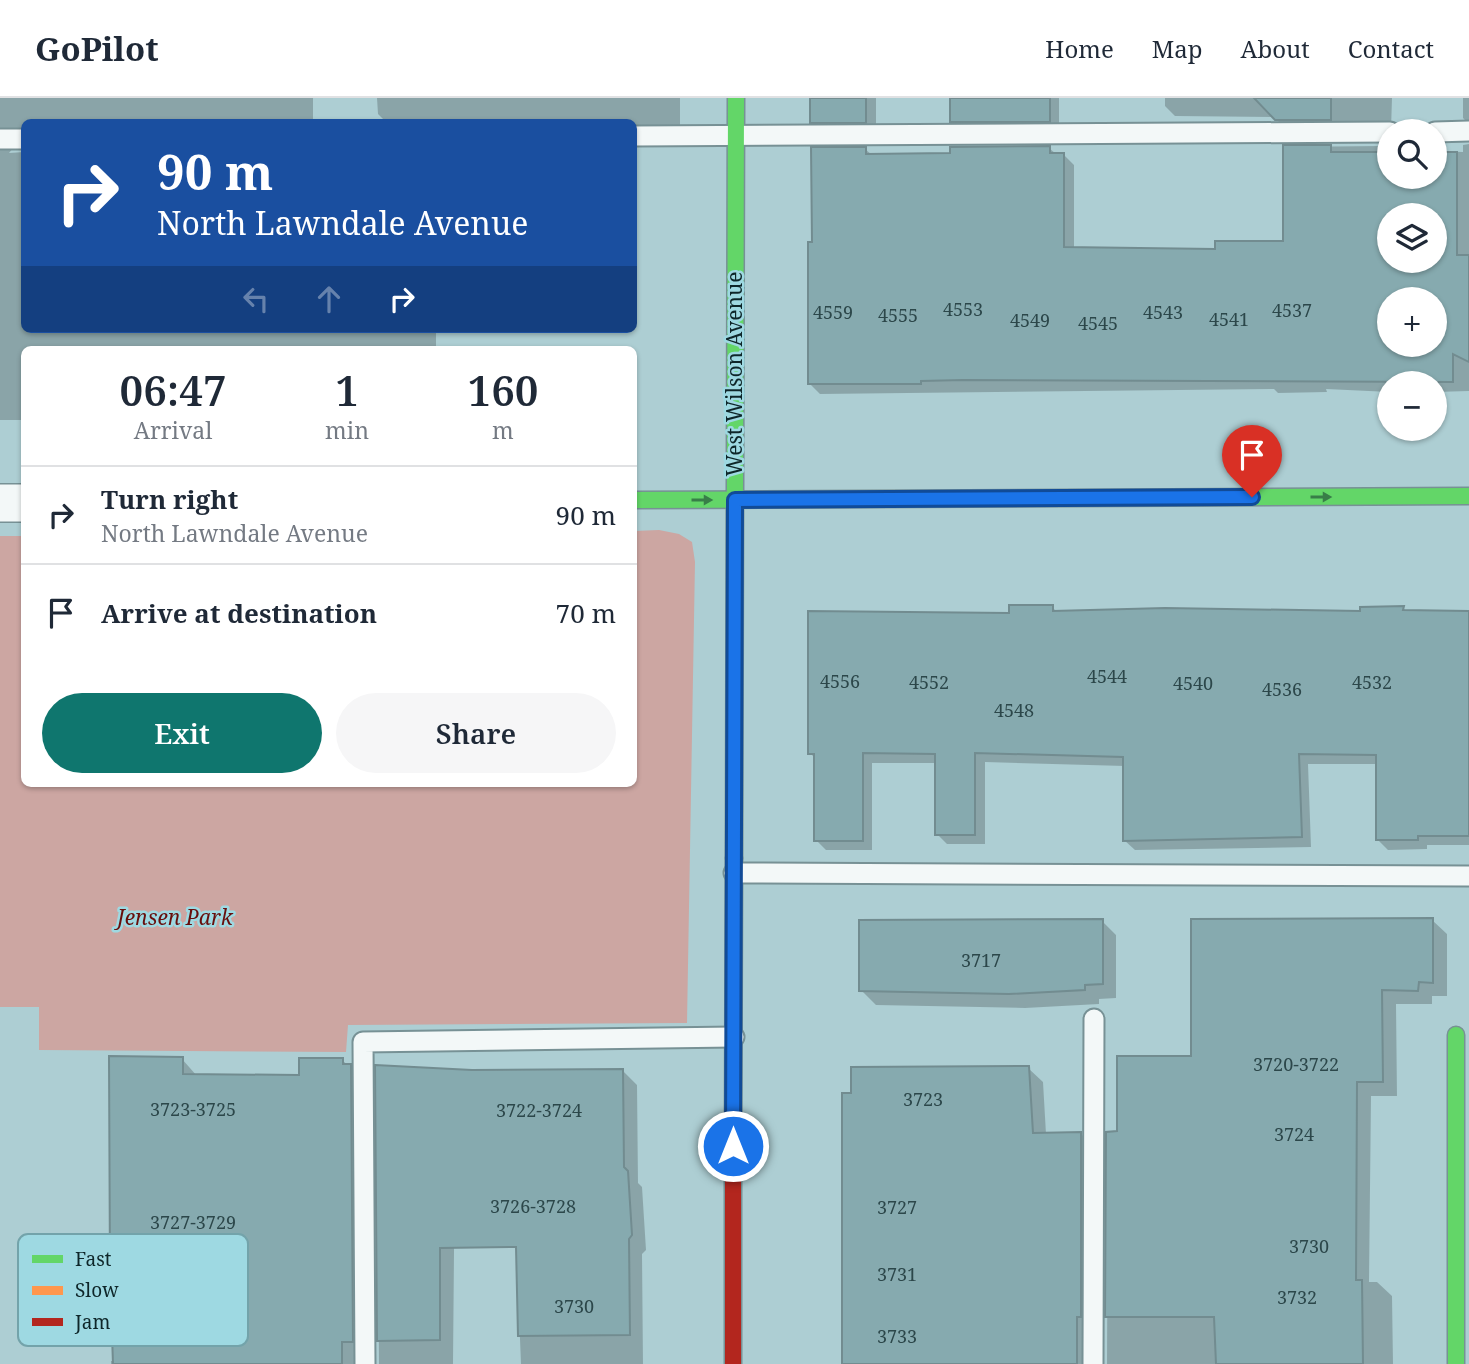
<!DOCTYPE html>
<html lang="en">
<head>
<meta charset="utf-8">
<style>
  :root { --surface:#fff; --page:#f6f6f7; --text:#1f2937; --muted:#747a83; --line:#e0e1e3; --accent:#0f766e }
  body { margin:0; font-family:"Noto Serif",serif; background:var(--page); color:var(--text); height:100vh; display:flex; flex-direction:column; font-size:26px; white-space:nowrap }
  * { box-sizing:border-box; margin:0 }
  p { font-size:23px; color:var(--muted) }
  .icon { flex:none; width:38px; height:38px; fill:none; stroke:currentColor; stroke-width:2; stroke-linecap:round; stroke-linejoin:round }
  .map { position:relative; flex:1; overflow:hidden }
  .sheet { position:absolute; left:21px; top:248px; width:616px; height:441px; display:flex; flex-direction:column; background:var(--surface); border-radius:10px; box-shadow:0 2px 5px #0004 }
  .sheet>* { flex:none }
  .top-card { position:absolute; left:21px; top:21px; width:616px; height:214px; border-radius:10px; box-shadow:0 2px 5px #0004; background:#1a4fa0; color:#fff; overflow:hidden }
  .fabs { position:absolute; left:1377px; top:21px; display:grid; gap:14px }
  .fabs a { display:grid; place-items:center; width:70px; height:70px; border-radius:50%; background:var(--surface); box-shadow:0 2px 5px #0004; font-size:35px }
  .pin { position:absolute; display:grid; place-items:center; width:60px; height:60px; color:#fff; margin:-72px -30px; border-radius:50% 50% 50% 0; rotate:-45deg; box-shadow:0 0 7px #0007 }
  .pin .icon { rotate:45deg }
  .me { position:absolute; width:77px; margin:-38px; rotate:0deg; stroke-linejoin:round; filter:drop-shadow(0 0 5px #0008) }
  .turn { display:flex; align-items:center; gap:24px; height:147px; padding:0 21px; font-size:32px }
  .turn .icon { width:91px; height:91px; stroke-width:2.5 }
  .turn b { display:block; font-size:49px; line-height:60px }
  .lanes { display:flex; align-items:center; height:66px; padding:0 21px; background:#0003; justify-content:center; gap:35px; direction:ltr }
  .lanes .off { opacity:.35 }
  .eta { display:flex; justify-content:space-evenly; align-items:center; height:119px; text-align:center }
  .eta b { font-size:42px; font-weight:600; line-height:49px }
  .action { display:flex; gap:14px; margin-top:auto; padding:14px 21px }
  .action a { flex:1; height:80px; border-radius:42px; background:var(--accent); color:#fff; font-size:28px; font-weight:600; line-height:80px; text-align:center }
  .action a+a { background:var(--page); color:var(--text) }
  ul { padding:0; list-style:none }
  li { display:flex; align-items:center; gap:21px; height:98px; padding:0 21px; border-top:2px solid var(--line) }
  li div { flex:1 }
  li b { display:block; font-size:26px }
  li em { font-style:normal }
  header { display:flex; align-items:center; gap:42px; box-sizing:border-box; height:98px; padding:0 35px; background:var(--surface); border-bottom:2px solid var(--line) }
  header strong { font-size:33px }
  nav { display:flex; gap:38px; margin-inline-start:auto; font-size:24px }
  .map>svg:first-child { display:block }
  .green { fill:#cca6a2 }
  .shadow { fill:#0003; fill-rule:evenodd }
  .building { fill:#86aaaf; stroke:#728c90; stroke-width:2; fill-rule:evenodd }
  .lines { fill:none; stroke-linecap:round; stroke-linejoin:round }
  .lane-casing { stroke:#779195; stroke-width:23 }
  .street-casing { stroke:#779195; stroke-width:40 }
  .fast-casing { stroke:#779195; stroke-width:19 }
  .slow-casing { stroke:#779195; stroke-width:19 }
  .jam-casing { stroke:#779195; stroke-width:19 }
  .lane { stroke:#f3f8f8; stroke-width:19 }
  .street { stroke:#f3f8f8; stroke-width:37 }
  .fast { stroke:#63d668; stroke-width:16 }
  .slow { stroke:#ff974d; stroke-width:16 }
  .jam { stroke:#b3261e; stroke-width:16 }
  .oneway { fill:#387e48 }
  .route-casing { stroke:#114b97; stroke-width:18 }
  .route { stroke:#1a73e8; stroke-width:12 }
  .labels { text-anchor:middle; stroke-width:5; stroke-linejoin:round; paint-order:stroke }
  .number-label { font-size:18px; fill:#2c474a }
  .street-label { font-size:21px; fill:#0e2629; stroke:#9ed9e2 }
  .park-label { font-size:21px; font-style:italic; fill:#680e0c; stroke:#9ed9e2 }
  .key { fill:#9ed9e2; stroke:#73a3aa; stroke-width:2 }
  .key-label { font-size:19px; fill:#0e2629 }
</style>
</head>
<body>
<header>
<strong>GoPilot</strong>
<nav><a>Home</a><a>Map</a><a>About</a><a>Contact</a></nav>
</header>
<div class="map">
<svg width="1469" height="1266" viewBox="0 0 1469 1266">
  <rect width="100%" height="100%" fill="#adced3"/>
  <path class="green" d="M659,432L679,436L692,444L695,464L687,925L348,927L346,954L39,952V909H0V438H24V686H634V433Z"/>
  <path class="shadow" d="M0,0H313V24H24V49H14L9,55L24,54V231H436V252H24V322H0Z
    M377,0H680V38H634V24H386L378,16Z
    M812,0H876V34L823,35L812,24Z
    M952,0H1059V33L962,34L952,23Z
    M1165,0H1392L1391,32H1287L1274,19L1175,18L1165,8Z
    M1463,0H1469V26L1463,20Z
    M1469,46V293L1435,294V285H1390V294L1326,291L1327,294L1278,295L1274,291L820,296L809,285L814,146L865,51L872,57H952L1049,50L1056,56H1063L1074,67V151L1216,153L1285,145V49L1380,48L1390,52V79H1435V53L1463,54V47ZM1390,117H1435V163H1390ZM1390,201H1435V247H1390Z
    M1052,509L1058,515H1362L1403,510L1407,514H1469V747H1427V751L1388,752L1378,742V666H1308L1311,749L1135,752L1124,742L1125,668L985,664V746H947L937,736V665H872V752H826L816,742V661L810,655L1011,516Z
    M1432,822L1447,836V898H1432V906H1396L1397,998H1371L1369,1184H1377L1392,1198L1393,1266H1107L1108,1035H1119L1192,960Z
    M1102,823L1116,837V900L1099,901V906L1025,910L876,907L861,892Z
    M182,961L197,978L301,979L342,962L364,982L366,1266H111V1263H115Z
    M377,969L472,974L623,973L637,987L638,1085L642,1089L646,1152L642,1156L643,1266H521L512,1044L455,1045L453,1266H379Z
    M1028,970L1043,984L1046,1036H1081L1095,1050L1094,1266H843Z"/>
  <path class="building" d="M810,0H866V25H810Z
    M950,0H1050V24H950Z
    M1254,0H1331V22H1275Z
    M1283,47H1331V54H1390V79H1435V54H1457V157H1469V264L1453,256V284L963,282L921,283V286H808V144H812L811,49H866V56L950,55V49L1050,48V55H1064V149L1215,151V143H1283ZM1390,117H1435V163H1390ZM1390,201H1435V247H1390Z
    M1009,507H1053V513L1165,510L1360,513V509L1404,508L1403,512L1469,513V738H1418V742H1376V657L1299,656L1302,739L1123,743V659L975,655V737H935V656L863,655V743H814V656H808V513L1009,515Z
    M1433,820V885L1419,884L1418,893L1382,892L1383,984H1357L1356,1182H1362L1363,1266H1216L1214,1219H1105L1106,1034L1117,1033V958H1191V821Z
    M1103,821V886L1085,887V892L1009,896L859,893V822Z
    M109,958L183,959V976L299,977V960H343V966H351L353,1244H342V1266H113L110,1178Z
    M375,967L472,972L623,971L624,1069L628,1073L632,1137L629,1141L630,1237L518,1238L516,1149L440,1150V1242L377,1243Z
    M1029,968L1033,1035L1081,1034V1219H1077V1266H842V995H851V969Z"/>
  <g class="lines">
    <g class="lane-casing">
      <path id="lane" d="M1435,34L1469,33
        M634,38L1390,34
        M0,41H24
        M734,775L1469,778
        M365,1266L363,944L734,939
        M1093,1266L1094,921"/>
    </g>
    <g class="street-casing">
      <path id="street" d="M0,405H24"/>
    </g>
    <g class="fast-casing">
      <path id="fast" d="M634,402L1469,398
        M734,760L736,0
        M1456,937V1266"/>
    </g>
    <g class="slow-casing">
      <path id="slow" d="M733,1058L734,760"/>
    </g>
    <g class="jam-casing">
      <path id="jam" d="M733,1266V1058"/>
    </g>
    <use href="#lane" class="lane"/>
    <use href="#street" class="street"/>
    <use href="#fast" class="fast"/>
    <use href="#slow" class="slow"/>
    <use href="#jam" class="jam"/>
  </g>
  <defs><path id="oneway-solid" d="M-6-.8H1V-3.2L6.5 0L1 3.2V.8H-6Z" transform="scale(1.75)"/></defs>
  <g class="oneway">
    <use href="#oneway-solid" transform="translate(1321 399)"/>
    <use href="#oneway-solid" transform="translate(702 402)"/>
  </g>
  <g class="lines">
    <g class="route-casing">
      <path id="route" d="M733,1048L735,402L1252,399"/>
    </g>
    <use href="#route" class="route"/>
  </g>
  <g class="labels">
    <g class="number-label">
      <text x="963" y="218">4553</text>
      <text x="1292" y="219">4537</text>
      <text x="833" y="221">4559</text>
      <text x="1163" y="221">4543</text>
      <text x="898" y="224">4555</text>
      <text x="1229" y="228">4541</text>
      <text x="1030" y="229">4549</text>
      <text x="1098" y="232">4545</text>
      <text x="1107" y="585">4544</text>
      <text x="840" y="590">4556</text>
      <text x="929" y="591">4552</text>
      <text x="1372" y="591">4532</text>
      <text x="1193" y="592">4540</text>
      <text x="1282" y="598">4536</text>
      <text x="1014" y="619">4548</text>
      <text x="981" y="869">3717</text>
      <text x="1296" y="973">3720-3722</text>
      <text x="923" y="1008">3723</text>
      <text x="193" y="1018">3723-3725</text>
      <text x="539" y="1019">3722-3724</text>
      <text x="1294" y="1043">3724</text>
      <text x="533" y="1115">3726-3728</text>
      <text x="897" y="1116">3727</text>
      <text x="193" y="1131">3727-3729</text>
      <text x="1309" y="1155">3730</text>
      <text x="897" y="1183">3731</text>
      <text x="1297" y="1206">3732</text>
      <text x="574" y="1215">3730</text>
      <text x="897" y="1245">3733</text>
    </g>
    <g class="street-label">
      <text transform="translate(735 276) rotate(-90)" y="7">West Wilson Avenue</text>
    </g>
    <g class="park-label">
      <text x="175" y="827">Jensen Park</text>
    </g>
  </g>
  <rect x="18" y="1136" width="230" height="112" rx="10" class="key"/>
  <rect x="32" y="1157" width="31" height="8" fill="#63d668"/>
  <rect x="32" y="1188" width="31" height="9" fill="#ff974d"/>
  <rect x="32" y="1220" width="31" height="8" fill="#b3261e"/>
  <g class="key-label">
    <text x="75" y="1168">Fast</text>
    <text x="75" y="1199">Slow</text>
    <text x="75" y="1231">Jam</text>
  </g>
</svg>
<div class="fabs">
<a><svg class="icon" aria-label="search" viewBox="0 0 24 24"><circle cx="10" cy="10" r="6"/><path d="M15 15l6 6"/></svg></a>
<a><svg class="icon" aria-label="layers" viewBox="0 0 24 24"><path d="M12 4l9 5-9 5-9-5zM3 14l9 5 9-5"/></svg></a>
<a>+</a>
<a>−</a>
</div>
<div class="pin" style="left:1252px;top:399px;background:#d93025"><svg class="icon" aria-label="arrive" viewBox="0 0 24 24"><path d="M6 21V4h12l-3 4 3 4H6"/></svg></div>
<svg class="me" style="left:733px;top:1048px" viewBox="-20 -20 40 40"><circle r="17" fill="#1a73e8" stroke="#fff" stroke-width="3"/><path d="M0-11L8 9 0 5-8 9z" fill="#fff"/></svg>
<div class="top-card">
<div class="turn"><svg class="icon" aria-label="right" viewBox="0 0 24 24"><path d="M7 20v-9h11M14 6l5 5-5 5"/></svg><div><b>90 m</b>North Lawndale Avenue</div></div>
<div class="lanes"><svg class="icon off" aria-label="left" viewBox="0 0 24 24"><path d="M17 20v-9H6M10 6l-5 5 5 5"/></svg><svg class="icon off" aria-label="ahead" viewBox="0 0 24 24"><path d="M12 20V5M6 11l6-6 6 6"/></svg><svg class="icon" aria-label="right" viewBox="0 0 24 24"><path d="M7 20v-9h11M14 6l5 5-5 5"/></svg></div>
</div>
<section class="sheet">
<div class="eta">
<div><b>06:47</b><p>Arrival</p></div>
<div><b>1</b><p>min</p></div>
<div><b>160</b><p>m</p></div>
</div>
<ul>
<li><svg class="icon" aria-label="right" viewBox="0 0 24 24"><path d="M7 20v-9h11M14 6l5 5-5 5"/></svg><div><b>Turn right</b><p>North Lawndale Avenue</p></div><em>90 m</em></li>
<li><svg class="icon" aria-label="arrive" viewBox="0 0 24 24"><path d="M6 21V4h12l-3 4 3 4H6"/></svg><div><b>Arrive at destination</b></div><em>70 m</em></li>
</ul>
<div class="action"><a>Exit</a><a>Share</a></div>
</section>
</div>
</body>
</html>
